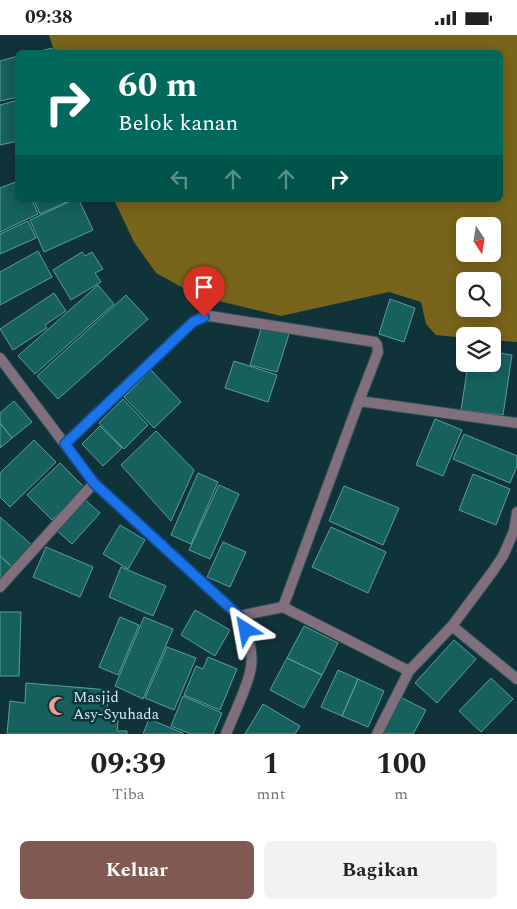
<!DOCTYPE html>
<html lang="id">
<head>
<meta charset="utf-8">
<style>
  :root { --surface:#fff; --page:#f2f2f2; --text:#222; --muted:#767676; --accent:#805952 }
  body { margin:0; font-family:Spectral,serif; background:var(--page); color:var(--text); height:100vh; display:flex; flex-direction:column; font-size:19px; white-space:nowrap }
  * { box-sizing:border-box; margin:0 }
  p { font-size:16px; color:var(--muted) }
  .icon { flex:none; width:28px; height:28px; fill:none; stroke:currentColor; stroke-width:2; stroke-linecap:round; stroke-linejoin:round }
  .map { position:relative; height:699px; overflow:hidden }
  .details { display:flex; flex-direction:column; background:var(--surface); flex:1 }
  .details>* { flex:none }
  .guide { position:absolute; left:15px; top:15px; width:488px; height:152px; border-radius:8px; box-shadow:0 2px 12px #0003; background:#00695c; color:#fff; overflow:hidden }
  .needle { width:32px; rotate:168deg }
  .fabs { position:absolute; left:456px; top:182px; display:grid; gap:10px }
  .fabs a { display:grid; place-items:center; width:45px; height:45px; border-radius:8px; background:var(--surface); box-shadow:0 2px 12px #0003; font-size:25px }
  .pin { position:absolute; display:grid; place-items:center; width:42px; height:42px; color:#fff; margin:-51px -21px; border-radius:50% 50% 50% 0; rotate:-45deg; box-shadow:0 0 5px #0007 }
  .pin .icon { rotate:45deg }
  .me { position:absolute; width:55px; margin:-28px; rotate:326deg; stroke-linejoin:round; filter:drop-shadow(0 0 4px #0008) }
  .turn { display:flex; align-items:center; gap:18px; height:105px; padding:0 20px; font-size:22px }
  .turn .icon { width:65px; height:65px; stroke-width:2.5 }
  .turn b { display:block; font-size:35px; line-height:42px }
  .lanes { display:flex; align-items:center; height:48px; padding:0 20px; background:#0003; justify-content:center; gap:25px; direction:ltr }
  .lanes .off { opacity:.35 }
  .eta { display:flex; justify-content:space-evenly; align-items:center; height:85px; text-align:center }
  .eta b { font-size:30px; font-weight:700; line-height:35px }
  .cta { display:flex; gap:10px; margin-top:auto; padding:10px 20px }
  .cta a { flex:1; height:58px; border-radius:8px; background:var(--accent); color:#fff; font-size:20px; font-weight:700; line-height:58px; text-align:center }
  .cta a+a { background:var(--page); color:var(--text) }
  .status { display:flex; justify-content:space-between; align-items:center; height:35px; padding:0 25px; background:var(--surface); direction:ltr }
  .status svg { height:14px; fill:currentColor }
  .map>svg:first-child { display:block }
  .water { fill:#79641b; fill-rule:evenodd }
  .building { fill:#16605d; stroke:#5b9e9b }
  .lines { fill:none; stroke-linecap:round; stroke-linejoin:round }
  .minor-casing { stroke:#2e5158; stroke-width:12 }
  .minor { stroke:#816f7e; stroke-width:10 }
  .route-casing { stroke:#114b97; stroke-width:12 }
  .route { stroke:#1a73e8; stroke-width:9 }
  .labels { text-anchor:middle; stroke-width:5; stroke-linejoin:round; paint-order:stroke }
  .poi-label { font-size:15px; fill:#cdedf4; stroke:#10333a; text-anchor:start }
</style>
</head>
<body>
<div class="status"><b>09:38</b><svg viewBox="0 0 49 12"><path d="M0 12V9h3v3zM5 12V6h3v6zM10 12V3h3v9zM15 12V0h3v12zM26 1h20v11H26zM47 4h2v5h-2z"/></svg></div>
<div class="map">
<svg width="517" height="699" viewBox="0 0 517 699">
  <rect width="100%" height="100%" fill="#10333a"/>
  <path class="water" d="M49,0H517V307L493,305L492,301H465V303L436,300L426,289L421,267L389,257L281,281L198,261L156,238L134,207L114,165H500V18H55ZM465,191H492V219H465ZM465,246H492V274H465Z"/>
  <path class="building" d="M52,13L54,18H33Z
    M18,21V62L0,66V26Z
    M18,65V106L0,110V70Z
    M18,146V165H32L38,179L0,197V153Z
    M34,165H71L40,179Z
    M73,165H79L93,195L44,217L30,185Z
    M28,186L36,203L0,219V199Z
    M38,216L52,242L0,270V237Z
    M82,217L85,221L92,217L103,234L95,238L101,247L71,265L53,235Z
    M98,250L114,269L35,339L18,321Z
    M54,258L66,276L45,290L47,293L13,315L0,294Z
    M126,260L148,284L58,364L37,341Z
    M390,264L415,273L404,307L379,299Z
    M262,291L289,299L277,337L250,330Z
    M492,317L512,320L503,380L461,375L468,329H492Z
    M234,326L277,340L268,367L225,353Z
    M151,335L181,367L154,393L124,362Z
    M123,364L148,390L124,414L99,388Z
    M14,366L32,387L12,403L0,388V378Z
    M435,384L462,395L443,441L416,430Z
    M0,388L12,403L0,413Z
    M100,391L122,413L103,431L82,409Z
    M156,396L194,435L171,486L121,430Z
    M464,399L517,421V431L510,448L453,424Z
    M34,405L56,427L10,472L0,462V438Z
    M60,428L85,453L52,485L27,460Z
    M198,438L218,447L191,509L171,500Z
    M473,439L510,454L496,490L459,475Z
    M219,450L239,459L210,524L189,515Z
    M344,451L399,473L383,510L329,486Z
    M83,463L100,478L72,509L55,494Z
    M0,482L33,511L13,533L0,521Z
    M120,490L145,505L128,534L103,519Z
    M331,492L386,517L368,558L312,532Z
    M223,507L246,517L230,552L207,542Z
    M46,512L93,532L80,562L33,542Z
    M0,521L13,533L0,547Z
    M121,532L166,551L153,581L109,562Z
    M195,575L230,595L215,621L181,600Z
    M0,577H21L19,641H0Z
    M120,582L139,590L118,640L99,632Z
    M144,582L173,594L143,664L115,651Z
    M304,591L338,608L322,640L287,623Z
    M454,605L476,624L437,668L415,648Z
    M167,612L196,623L174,675L145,663Z
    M208,622L237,634L220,675L184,660L196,631L203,634Z
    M287,623L322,640L304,673L270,655Z
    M338,635L358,644L342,681L321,672Z
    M491,643L513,664L481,697L459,676Z
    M358,644L384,656L368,692L342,681Z
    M26,648L109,655L107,675L119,676L117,696H127V699H7L10,666L25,668Z
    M183,661L222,678L213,699H191L171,691Z
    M400,662L426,675L413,699H381Z
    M263,669L300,691L295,699H245Z
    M149,684L183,698V699H143Z"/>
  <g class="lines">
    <g class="minor-casing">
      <path id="minor" d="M0,323L94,448L239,581C247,597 255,619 250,637C246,655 233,681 226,699
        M359,366L517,388
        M65,409L193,287L204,282L210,281L375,307L377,310L378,317L359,366L283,572
        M0,552L94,448
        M239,581L283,572L409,636
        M452,591L517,644
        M377,699L409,636L452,591L493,536L503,521L514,496L517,477"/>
    </g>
    <use href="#minor" class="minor"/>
  </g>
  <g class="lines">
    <g class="route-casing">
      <path id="route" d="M204,282L193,287L65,409L94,448L239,581L246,595"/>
    </g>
    <use href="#route" class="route"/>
  </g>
  <defs>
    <g id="mosque-bare" transform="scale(1.5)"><path d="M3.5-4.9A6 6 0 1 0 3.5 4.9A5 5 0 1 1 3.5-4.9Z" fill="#f49d8c" stroke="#10333a" stroke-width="2.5" paint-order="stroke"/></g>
  </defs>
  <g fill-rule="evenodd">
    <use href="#mosque-bare" x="58" y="671"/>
  </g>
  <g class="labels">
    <g class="poi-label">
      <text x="73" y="667">Masjid<tspan x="73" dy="17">Asy-Syuhada</tspan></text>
    </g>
  </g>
</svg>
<div class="fabs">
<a><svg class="needle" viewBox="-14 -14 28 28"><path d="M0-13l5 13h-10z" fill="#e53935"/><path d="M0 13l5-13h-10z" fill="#767676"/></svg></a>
<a><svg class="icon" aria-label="search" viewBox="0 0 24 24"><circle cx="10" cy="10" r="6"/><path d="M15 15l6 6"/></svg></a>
<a><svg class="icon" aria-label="layers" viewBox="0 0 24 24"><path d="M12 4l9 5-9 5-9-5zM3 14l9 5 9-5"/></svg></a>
</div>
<div class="pin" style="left:204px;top:282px;background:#d93025"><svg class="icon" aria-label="arrive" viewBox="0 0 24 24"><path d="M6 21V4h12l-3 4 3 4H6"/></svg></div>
<svg class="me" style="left:246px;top:595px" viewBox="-20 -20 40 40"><path d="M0-17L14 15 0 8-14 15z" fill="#1a73e8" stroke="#fff" stroke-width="4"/></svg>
<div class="guide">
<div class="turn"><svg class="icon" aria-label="right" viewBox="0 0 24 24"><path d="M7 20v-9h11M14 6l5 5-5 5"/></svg><div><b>60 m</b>Belok kanan</div></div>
<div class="lanes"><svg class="icon off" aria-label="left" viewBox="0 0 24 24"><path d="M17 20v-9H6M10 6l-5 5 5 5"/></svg><svg class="icon off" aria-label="ahead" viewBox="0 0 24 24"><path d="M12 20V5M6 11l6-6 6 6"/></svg><svg class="icon off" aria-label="ahead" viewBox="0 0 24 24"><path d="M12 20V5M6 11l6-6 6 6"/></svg><svg class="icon" aria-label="right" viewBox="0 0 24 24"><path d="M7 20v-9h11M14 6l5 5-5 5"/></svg></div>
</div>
</div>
<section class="details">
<div class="eta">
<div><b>09:39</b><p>Tiba</p></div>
<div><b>1</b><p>mnt</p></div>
<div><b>100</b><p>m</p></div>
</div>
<div class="cta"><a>Keluar</a><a>Bagikan</a></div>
</section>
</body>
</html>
